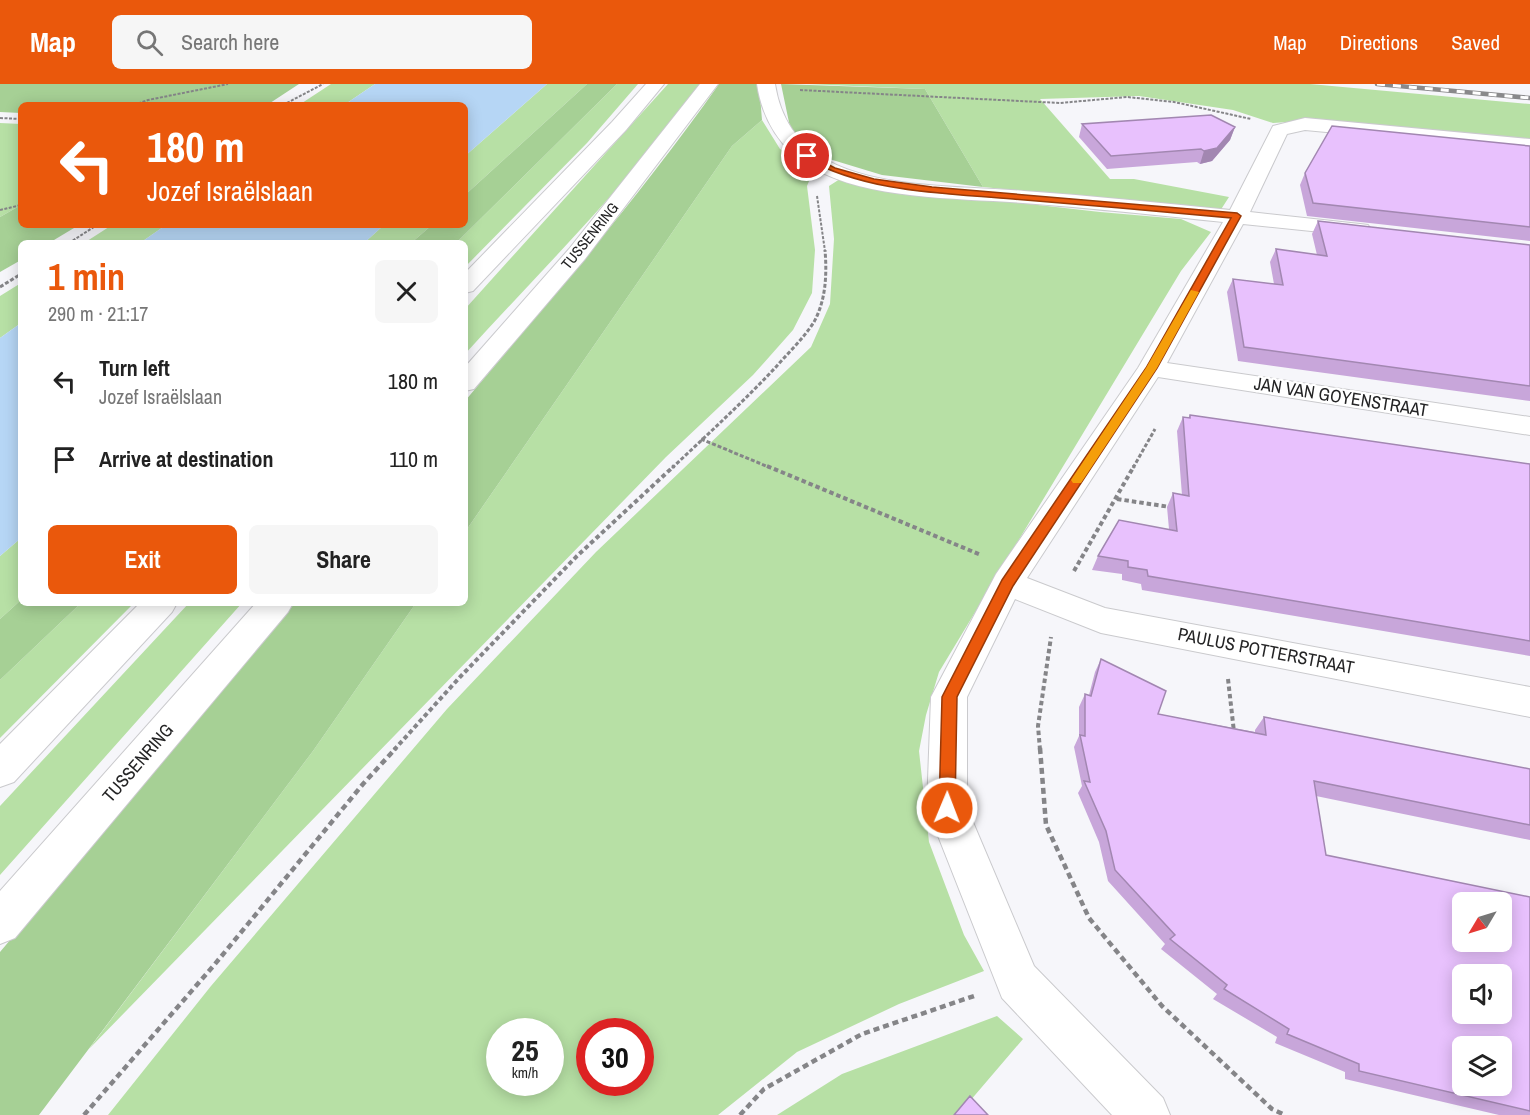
<!DOCTYPE html>
<html lang="en">
<head>
<meta charset="utf-8">
<style>
  :root { --surface:#fff; --page:#f6f6f6; --text:#222; --muted:#767676; --accent:#ea580c }
  body { margin:0; font-family:"Archivo Narrow",sans-serif; background:var(--page); color:var(--text); height:100vh; display:flex; flex-direction:column; font-size:22px; white-space:nowrap }
  * { box-sizing:border-box; margin:0 }
  p { font-size:20px; color:var(--muted) }
  .icon { flex:none; width:33px; height:33px; fill:none; stroke:currentColor; stroke-width:2; stroke-linecap:round; stroke-linejoin:round }
  .map { position:relative; flex:1; overflow:hidden }
  .drawer { position:absolute; left:18px; top:156px; width:450px; height:366px; display:flex; flex-direction:column; background:var(--surface); border-radius:9px; box-shadow:0 3px 15px #0003 }
  .drawer>* { flex:none }
  .banner { position:absolute; left:18px; top:18px; width:450px; height:126px; border-radius:9px; box-shadow:0 3px 15px #0003; background:#ea580c; color:#fff; overflow:hidden }
  .needle { width:39px; rotate:232deg }
  .controls { position:absolute; left:1452px; top:808px; display:grid; gap:12px }
  .controls a { display:grid; place-items:center; width:60px; height:60px; border-radius:9px; background:var(--surface); box-shadow:0 3px 15px #0003; font-size:30px }
  .speed { position:absolute; left:486px; top:934px; display:flex; gap:12px; font-size:30px; font-weight:700; text-align:center }
  .speed>* { display:grid; place-content:center; width:78px; height:78px; border-radius:50%; background:var(--surface); box-shadow:0 3px 15px #0003; line-height:1 }
  .speed small { font-size:15px; font-weight:400 }
  .speed .limit { border:9px solid #d22; background:#fff; color:#111 }
  .pin { position:absolute; display:grid; place-items:center; width:51px; height:51px; color:#fff; margin:-26px; border:3px solid #fff; border-radius:50%; box-shadow:0 2px 6px #0007 }
  .me { position:absolute; width:66px; margin:-33px; rotate:1deg; stroke-linejoin:round; filter:drop-shadow(0 0 4px #0008) }
  .turn { display:flex; align-items:center; gap:21px; height:126px; padding:0 30px; font-size:27px }
  .turn .icon { width:78px; height:78px; stroke-width:2.5 }
  .turn b { display:block; font-size:42px; line-height:51px }
  .round { display:grid; place-items:center; flex:none; width:63px; height:63px; border-radius:9px; background:var(--page) }
  .head { display:flex; align-items:center; justify-content:space-between; height:102px; padding:0 30px }
  h1 { font-size:36px; font-weight:700; line-height:45px; color:var(--accent) }
  .cta { display:flex; gap:12px; margin-top:auto; padding:12px 30px }
  .cta a { flex:1; height:69px; border-radius:9px; background:var(--accent); color:#fff; font-size:24px; font-weight:700; line-height:69px; text-align:center }
  .cta a+a { background:var(--page); color:var(--text) }
  ul { padding:0; list-style:none }
  li { display:flex; align-items:center; gap:18px; height:78px; padding:0 30px }
  li div { flex:1 }
  li b { display:block; font-size:22px }
  li em { font-style:normal }
  header { display:flex; align-items:center; gap:36px; box-sizing:border-box; height:84px; padding:0 30px; background:var(--accent); color:#fff }
  header strong { font-size:28px }
  nav { display:flex; gap:33px; margin-inline-start:auto; font-size:21px }
  .search { width:420px; height:54px; background:var(--page); display:flex; align-items:center; gap:15px; box-sizing:border-box; padding:0 21px; border-radius:9px; color:var(--muted); font-size:22px }
  .map>svg:first-child { display:block }
  .green { fill:#b7e0a5; fill-rule:evenodd }
  .forest { fill:#a6d095 }
  .water { fill:#b6d6f5 }
  .lines { fill:none; stroke-linecap:round; stroke-linejoin:round }
  .minor-casing { stroke:#cacacd; stroke-width:2 }
  .trunk-casing { stroke:#cacacd; stroke-width:2 }
  .path-far3 { stroke:#858588; stroke-width:2; stroke-dasharray:3 1.5; stroke-linecap:butt }
  .path-far2 { stroke:#858588; stroke-width:3; stroke-dasharray:4 2; stroke-linecap:butt }
  .path-far1 { stroke:#858588; stroke-width:4; stroke-dasharray:4.5 3; stroke-linecap:butt }
  .path { stroke:#858588; stroke-width:4.5; stroke-dasharray:6 4; stroke-linecap:butt }
  .minor { fill:#fff; fill-rule:evenodd }
  .trunk { fill:#fff; fill-rule:evenodd }
  .rail-casing { stroke:#89898b; stroke-width:4.5 }
  .rail { stroke:#fff; stroke-width:3; stroke-dasharray:8; stroke-linecap:butt }
  .wall { fill:#c8a6da }
  .shaded-wall { fill:#a287b1 }
  .building { fill:#e8c1fd; stroke:#a287b1; stroke-width:1.5; fill-rule:evenodd }
  .route { fill:#ea580c; stroke:#983908; stroke-width:1.5 }
  .slow { fill:#f59e0b }
  .labels { text-anchor:middle; stroke-width:4.5; stroke-linejoin:round; paint-order:stroke }
  .far-street-label { font-size:15px; fill:#242425; stroke:#fff }
  .street-label { font-size:18px; fill:#242425; stroke:#fff }
</style>
</head>
<body>
<header>
<strong>Map</strong>
<div class="search"><svg class="icon" aria-label="search" viewBox="0 0 24 24"><circle cx="10" cy="10" r="6"/><path d="M15 15l6 6"/></svg>Search here</div>
<nav><a>Map</a><a>Directions</a><a>Saved</a></nav>
</header>
<div class="map">
<svg width="1530" height="1031" viewBox="0 0 1530 1031">
  <rect width="100%" height="100%" fill="#f6f6fa"/>
  <path class="green" d="M331,0H375L344,21H299Z
    M547,0H587L465,111V72Z
    M617,0H638L587,59L465,183V159H456Z
    M668,0H700C632,97 545,182 465,270V225Z
    M806,0H1310L1530,20V57L1316,36L1273,39L1233,26L1139,12L1040,15L1110,95H1134L1229,113L1220,127L983,103L925,5Z
    M762,36L780,65L814,85L807,102L815,166L812,209L793,246L753,291L666,373L89,965L313,667L416,519H465V448L732,62Z
    M0,39L21,40V121L0,133Z
    M840,95L969,113L1100,128L1181,135L1211,148L1181,187L939,588L926,631L919,667L929,758L964,851L984,887L899,920L797,968L718,1031H108L211,902L447,625L596,468L811,263L830,220L834,155L829,102ZM500,948H550V999H500ZM590,948H640V999H590Z
    M112,141H166L140,159H84Z
    M384,141H432L411,159H364Z
    M21,199V239L0,254V212Z
    M21,454V516L0,535V472Z
    M81,519H134L0,654V596Z
    M189,519H242L0,791V722Z
    M997,932L1023,955L958,1031H777L842,990Z"/>
  <path class="forest" d="M0,0H299L267,21H21V29L0,28Z
    M587,0H617L456,159H411L432,141H465V111Z
    M719,0H759L762,36L732,62L465,448V317C552,213 641,111 719,0Z
    M781,0L925,5L983,103L882,91L826,74L791,48Z
    M21,121V141H79L49,159H21V176L0,188V133Z
    M21,516V519H81L0,596V535Z
    M295,519H416L313,667L39,1031H0V868Z"/>
  <path class="water" d="M375,0H547L465,72V21H344Z
    M166,141H384L364,159H140Z
    M21,239V454L0,472V254Z"/>
  <g class="lines">
    <g class="minor-casing">
      <path id="minor" d="M757,0H775C780,33 797,60 827,76C878,105 966,102 1024,107C1093,112 1161,119 1230,126L1273,42L1305,34L1530,55V67L1305,46L1287,50L1250,128L1360,140L1368,141L1371,146L1368,151L1360,152L1243,140L1167,279L1530,333V351L1158,293L1027,494L1105,524L1530,603V633L1101,549L1015,515L967,613V724L1034,882L1163,1014L1170,1031H1112L1002,914L927,724L931,613L996,490L1138,284L1223,138C1156,131 1090,124 1023,119C960,114 868,116 813,84C781,67 762,35 757,0Z"/>
    </g>
    <g class="trunk-casing">
      <path id="trunk" d="M646,0H664L626,46L473,207L465,209V189L612,38Z
        M700,0H718L585,175L474,305L465,307V283L569,165Z
        M140,519H177L172,528L14,698L0,703V660Z
        M256,519H293L288,528L15,854L0,860V807Z"/>
    </g>
    <path class="path-far3" d="M800,6L1060,19L1127,13L1174,18L1251,35
      M134,21L148,16L228,0
      M283,21L323,0
      M0,34L21,35
      M817,112L825,167
      M0,126L21,121
      M69,159L97,141"/>
    <path class="path-far2" d="M0,203L21,190
      M701,355L771,384
      M672,384C707,351 742,319 775,284C788,269 803,255 814,238C826,216 827,190 825,166
      M1133,384L1155,345"/>
    <path class="path-far1" d="M767,382L981,471
      M1117,415L1170,423
      M1074,487L1134,382
      M1228,595L1234,648
      M394,666L460,593L577,472L674,382
      M1040,666L1038,642L1051,553"/>
    <path class="path" d="M1040,664L1046,741L1089,834L1162,922L1272,1025L1285,1031
      M84,1031L215,880L363,700L396,664
      M740,1031L764,1005L862,950L977,911"/>
    <use href="#minor" class="minor"/>
    <use href="#trunk" class="trunk"/>
    <g class="rail-casing">
      <path id="rail" d="M1377,0L1530,14"/>
    </g>
    <use href="#rail" class="rail"/>
  </g>
  <path class="wall" d="M1082,40L1235,43L1230,56L1212,77L1200,80L1197,78L1107,85L1079,53Z
    M1530,62V157L1307,132L1300,101L1305,89Z
    M1318,137L1530,161V317L1238,277L1227,208L1233,195L1274,200L1270,178L1276,165L1317,171L1312,150Z
    M1190,331L1530,380V572L1142,506L1141,500L1122,496V490L1092,486L1098,472L1169,445L1167,423L1173,409L1182,411L1177,347L1183,333L1188,334Z
    M1101,575L1158,630L1255,648V646L1264,633L1530,685V756L1316,712L1326,771L1530,813V1031H1499L1345,995V988L1275,959L1277,953L1213,915L1217,910L1161,865L1165,860L1108,797L1099,758L1078,709L1082,702L1074,663L1079,652V623L1085,610L1089,611L1095,588Z"/>
  <path class="shaded-wall" d="M1235,43L1230,56L1212,77L1200,80L1204,67Z"/>
  <path class="building" d="M1211,31L1235,43L1217,64L1204,67L1201,65L1111,72L1082,40Z
    M1332,42L1530,62V143L1313,119L1305,89Z
    M1318,137L1530,161V302L1244,263L1233,195L1283,201L1276,165L1327,172Z
    M1190,331L1530,380V557L1148,492L1147,486L1128,483V477L1098,472L1119,436L1177,447L1173,409L1189,412L1183,333L1190,334Z
    M1101,575L1166,607L1158,630L1266,651L1264,633L1530,685V741L1314,697L1326,771L1530,813V1027L1359,987V980L1287,950L1289,945L1224,905L1227,901L1170,855L1175,851L1115,786L1106,747L1084,697L1090,698L1080,651L1085,652V610L1091,612ZM1462,819H1502V858H1462ZM1462,891H1502V930H1462ZM1462,963H1502V1002H1462Z
    M970,1012L988,1031H954Z"/>
  <path class="route" d="M805,71H810L835,84L874,95L932,103L1237,129L1241,132L1157,284L1013,502L957,613L955,724L953,729L947,731L941,729L939,724L942,613L1002,496L1146,284L1231,134C1158,127 1086,121 1013,115C943,109 868,109 805,74Z"/>
  <path class="slow" d="M1191,206L1199,208L1157,284L1081,399H1073L1071,396L1146,284Z"/>
  <g class="labels">
    <g class="far-street-label">
      <text transform="translate(590 152) rotate(-51)" y="5">TUSSENRING</text>
    </g>
    <g class="street-label">
      <text transform="translate(1341 313) rotate(9)" y="6">JAN VAN GOYENSTRAAT</text>
      <text transform="translate(1266 567) rotate(11)" y="6">PAULUS POTTERSTRAAT</text>
      <text transform="translate(138 679) rotate(-49)" y="6">TUSSENRING</text>
    </g>
  </g>
</svg>
<div class="controls">
<a><svg class="needle" viewBox="-14 -14 28 28"><path d="M0-13l5 13h-10z" fill="#e53935"/><path d="M0 13l5-13h-10z" fill="#767676"/></svg></a>
<a><svg class="icon" aria-label="sound" viewBox="0 0 24 24"><path d="M4 9h4l5-4v14l-5-4H4zM17 9q2 3 0 6"/></svg></a>
<a><svg class="icon" aria-label="layers" viewBox="0 0 24 24"><path d="M12 4l9 5-9 5-9-5zM3 14l9 5 9-5"/></svg></a>
</div>
<div class="speed"><div>25<small>km/h</small></div><div class="limit">30</div></div>
<div class="pin" style="left:807px;top:72px;background:#d93025"><svg class="icon" aria-label="arrive" viewBox="0 0 24 24"><path d="M6 21V4h12l-3 4 3 4H6"/></svg></div>
<svg class="me" style="left:947px;top:724px" viewBox="-20 -20 40 40"><circle r="17" fill="#ea580c" stroke="#fff" stroke-width="3"/><path d="M0-11L8 9 0 5-8 9z" fill="#fff"/></svg>
<div class="banner">
<div class="turn"><svg class="icon" aria-label="left" viewBox="0 0 24 24"><path d="M17 20v-9H6M10 6l-5 5 5 5"/></svg><div><b>180 m</b>Jozef Israëlslaan</div></div>
</div>
<section class="drawer">
<div class="head"><div><h1>1 min</h1><p>290 m · 21:17</p></div><a class="round"><svg class="icon" aria-label="close" viewBox="0 0 24 24"><path d="M6 6l12 12M18 6L6 18"/></svg></a></div>
<ul>
<li><svg class="icon" aria-label="left" viewBox="0 0 24 24"><path d="M17 20v-9H6M10 6l-5 5 5 5"/></svg><div><b>Turn left</b><p>Jozef Israëlslaan</p></div><em>180 m</em></li>
<li><svg class="icon" aria-label="arrive" viewBox="0 0 24 24"><path d="M6 21V4h12l-3 4 3 4H6"/></svg><div><b>Arrive at destination</b></div><em>110 m</em></li>
</ul>
<div class="cta"><a>Exit</a><a>Share</a></div>
</section>
</div>
</body>
</html>
